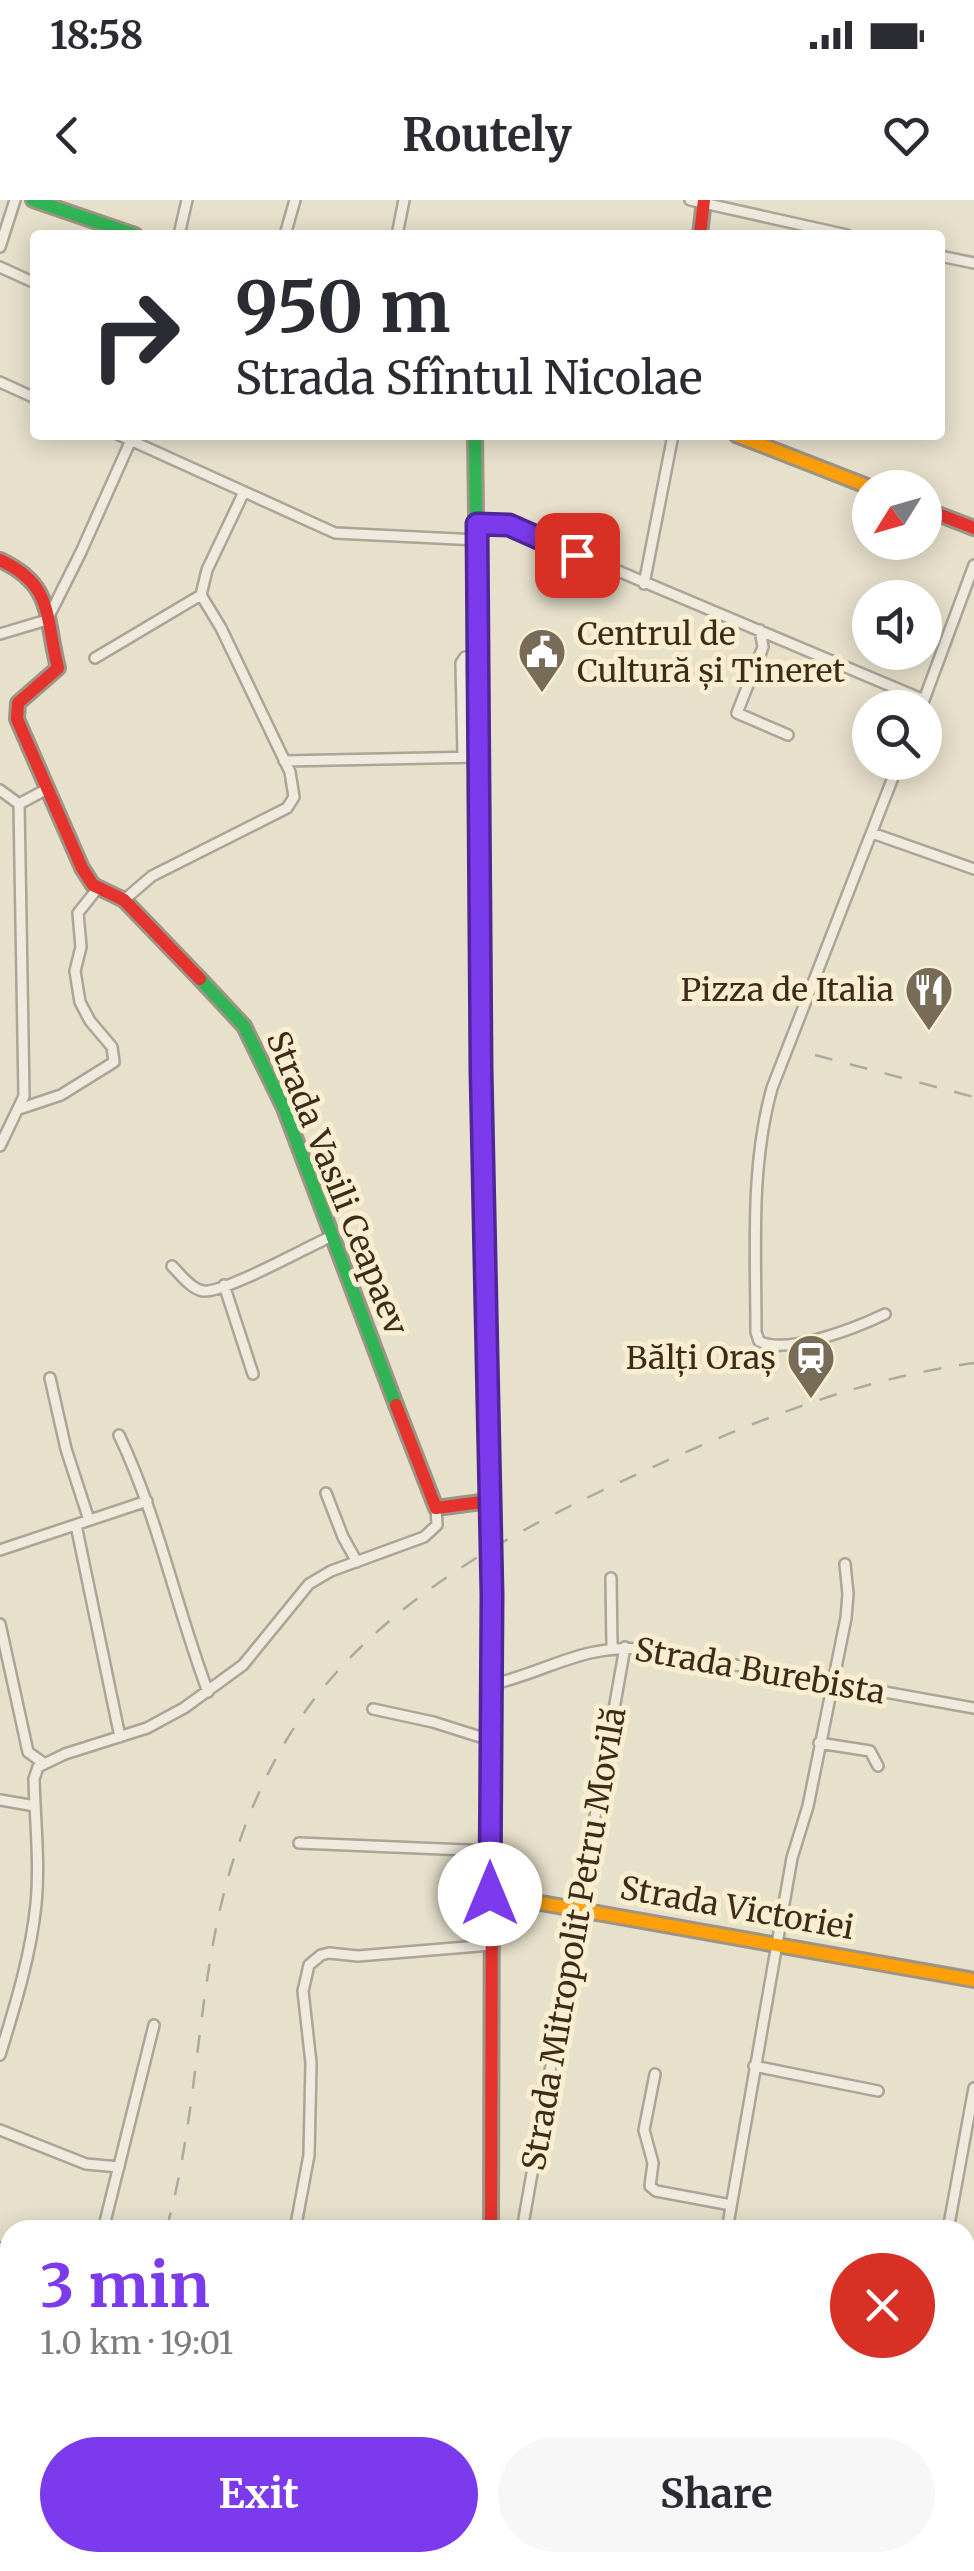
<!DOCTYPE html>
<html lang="en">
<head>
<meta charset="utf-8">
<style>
  :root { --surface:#fff; --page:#f7f7f7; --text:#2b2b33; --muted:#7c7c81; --accent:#7c3aed }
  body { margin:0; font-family:Merriweather,serif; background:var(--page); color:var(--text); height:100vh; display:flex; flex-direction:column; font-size:38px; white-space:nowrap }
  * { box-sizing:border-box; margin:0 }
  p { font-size:32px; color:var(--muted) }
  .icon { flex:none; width:55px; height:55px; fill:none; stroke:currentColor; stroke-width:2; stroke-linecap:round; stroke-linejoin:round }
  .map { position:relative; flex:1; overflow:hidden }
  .details { position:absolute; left:0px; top:2020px; width:975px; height:352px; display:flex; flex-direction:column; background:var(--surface); border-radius:30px 30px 0 0; box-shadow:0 5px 25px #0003 }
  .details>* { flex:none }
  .hud { position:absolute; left:30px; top:30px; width:915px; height:210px; border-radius:10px; box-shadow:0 5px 25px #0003; background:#fff; color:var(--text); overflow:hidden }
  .needle { width:65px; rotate:233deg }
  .fabs { position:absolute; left:852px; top:270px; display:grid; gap:20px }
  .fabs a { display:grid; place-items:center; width:90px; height:90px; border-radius:50%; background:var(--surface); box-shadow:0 5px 25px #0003; font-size:50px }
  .pin { position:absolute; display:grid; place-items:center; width:85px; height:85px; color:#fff; margin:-42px; border-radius:20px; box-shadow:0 5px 15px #0006 }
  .me { position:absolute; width:110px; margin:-55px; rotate:0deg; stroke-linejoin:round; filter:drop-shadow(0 0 8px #0008) }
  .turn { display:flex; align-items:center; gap:35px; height:210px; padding:0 40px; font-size:45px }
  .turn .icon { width:130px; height:130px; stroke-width:2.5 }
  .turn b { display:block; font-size:70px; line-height:85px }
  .round { display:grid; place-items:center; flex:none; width:105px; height:105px; border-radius:52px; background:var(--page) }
  .headline { display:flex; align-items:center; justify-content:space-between; height:170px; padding:0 40px }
  h1 { font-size:60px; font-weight:700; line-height:75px; color:var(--accent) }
  .action { display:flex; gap:20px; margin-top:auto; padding:20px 40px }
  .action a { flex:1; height:115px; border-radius:60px; background:var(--accent); color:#fff; font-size:40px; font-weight:700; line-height:115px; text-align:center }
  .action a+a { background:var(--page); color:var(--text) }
  .status { display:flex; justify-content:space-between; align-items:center; height:70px; padding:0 50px; background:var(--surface); direction:ltr }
  .status svg { height:28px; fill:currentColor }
  header { display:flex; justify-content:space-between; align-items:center; height:130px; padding:0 40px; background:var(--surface); font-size:45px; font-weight:700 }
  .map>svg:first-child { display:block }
  .cemetery { fill:#d0d2ac }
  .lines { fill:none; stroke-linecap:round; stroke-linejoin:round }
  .street-casing { stroke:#aca495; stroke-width:14 }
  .fast-casing { stroke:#9c9484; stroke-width:18 }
  .slow-casing { stroke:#9c9484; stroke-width:18 }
  .jam-casing { stroke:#9c9484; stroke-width:18 }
  .street { stroke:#eeeade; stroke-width:9 }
  .fast { stroke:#30b455; stroke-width:12 }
  .slow { stroke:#ff9f0a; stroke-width:12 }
  .jam { stroke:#e5322d; stroke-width:12 }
  .rail { stroke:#ada99e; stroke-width:2.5; stroke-dasharray:18 18; stroke-linecap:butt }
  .slow-bridge-casing { stroke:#918a7b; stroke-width:19; stroke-linecap:butt }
  .slow-bridge { stroke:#ff9f0a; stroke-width:14 }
  .route-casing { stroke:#51269a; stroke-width:25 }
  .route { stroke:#7c3aed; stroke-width:18 }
  .labels { text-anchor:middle; stroke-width:10; stroke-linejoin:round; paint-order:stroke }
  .poi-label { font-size:32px; fill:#3c2d1b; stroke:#f9efd0; text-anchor:end }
  .street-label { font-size:32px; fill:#3c2d1b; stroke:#f9efd0 }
</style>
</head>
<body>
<div class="status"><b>18:58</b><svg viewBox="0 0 49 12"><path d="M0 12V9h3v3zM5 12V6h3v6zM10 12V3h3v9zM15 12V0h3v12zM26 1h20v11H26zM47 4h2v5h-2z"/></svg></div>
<header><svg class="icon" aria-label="back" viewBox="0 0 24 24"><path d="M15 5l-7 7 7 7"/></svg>Routely<svg class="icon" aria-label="heart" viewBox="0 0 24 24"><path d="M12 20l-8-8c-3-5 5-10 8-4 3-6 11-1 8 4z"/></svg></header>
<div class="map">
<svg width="974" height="2371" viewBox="0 0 974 2371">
  <rect width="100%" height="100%" fill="#e7e0cb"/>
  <path class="cemetery" d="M0,2053L8,2058L1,2071L10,2078V2213L0,2222Z"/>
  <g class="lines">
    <g class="street-casing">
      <path id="street" d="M690,0L847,35
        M179,35L187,0
        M285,35L295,0
        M397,35L404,0
        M0,47L15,0
        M940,56L974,63
        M0,67L35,83
        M0,182L35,198
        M119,235L335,333L478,340
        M477,324L509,325L924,500
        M644,384L673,235
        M760,430L763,447L737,513L788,535
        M0,434L47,420L81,352L131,240
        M95,458L201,395
        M921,508L974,365
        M463,557L461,463L465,457L479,456
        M284,561L479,557
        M0,590L19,604
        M872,633L974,669
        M124,700L152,676L287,608L294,597L290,572L221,428L201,395L207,370L243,294
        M19,909L61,895L114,862L112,847L90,821L80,802L75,771L81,747L78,713L98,688
        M0,946L24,896L19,604L47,589
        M172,1066C180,1074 191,1089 203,1091C223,1094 307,1047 330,1037
        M224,1085L253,1174
        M885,1114C858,1127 786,1156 759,1141L756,1132C756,1050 750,967 772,888L899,562
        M50,1178L66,1249L89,1320
        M119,1235C158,1317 176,1407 208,1492
        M326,1293L343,1337L357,1362
        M76,1325L120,1537
        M0,1350L147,1301
        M611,1378L612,1447
        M0,1424L28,1552L42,1562
        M490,1485C550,1471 581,1444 646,1449L974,1508
        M373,1509L433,1522L490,1540
        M819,1543L870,1551L878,1566
        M0,1600L35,1606
        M299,1643L490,1651
        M0,1855C15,1806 31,1755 36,1704C40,1662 35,1621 34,1579L38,1567L65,1554L147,1528L184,1508L243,1465L309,1384L331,1371L424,1337L437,1325L436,1308
        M754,1866L878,1891
        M655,1874L644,1930L653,1963L650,1986L656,1991L731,2005
        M0,1930L86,1964L119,1967
        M103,2030L154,1825
        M295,2030L309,1955L311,1863L303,1791L309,1765L321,1755L329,1753L358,1756L491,1745
        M522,2030L625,1447
        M727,2030L792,1658L808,1606L846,1418L848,1394L845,1364
        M948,2030L974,1888
        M0,2048L10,2053
        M965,2133L974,2134
        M0,2233L9,2252L0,2269
        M0,2234L10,2218
        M101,2371L105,2362
        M280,2371V2362
        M597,2371L599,2362
        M886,2371L887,2362"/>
    </g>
    <g class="fast-casing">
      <path id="fast" d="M33,0L135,35
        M475,235L482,785
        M200,779L244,826L284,908L396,1205
        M450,2371L452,2362"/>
    </g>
    <g class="slow-casing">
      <path id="slow" d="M736,235L872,288
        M492,1644V1395
        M490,1694L974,1780"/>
    </g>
    <g class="jam-casing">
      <path id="jam" d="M700,35L704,0
        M925,309L974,328
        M0,360C54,385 45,417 58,468L18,503L17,519L82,668L93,685L124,700L200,779
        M482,785L489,1316
        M396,1205L436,1308L489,1301
        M491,2030L492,1644"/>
    </g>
    <use href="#street" class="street"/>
    <use href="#fast" class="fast"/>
    <use href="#slow" class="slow"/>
    <use href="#jam" class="jam"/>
    <path class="rail" d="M815,855L974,897
      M166,2030C202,1904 195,1767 239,1643C260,1582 292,1521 336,1473C419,1380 532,1322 644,1271C751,1222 857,1179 974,1163
      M0,2351L10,2341"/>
    <g class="slow-bridge-casing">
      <path id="slow-bridge" d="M489,1316L492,1395"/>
    </g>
    <use href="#slow-bridge" class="slow-bridge"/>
  </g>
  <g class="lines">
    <g class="route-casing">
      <path id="route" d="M490,1694L492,1395L481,870L477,324L509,325L577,355"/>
    </g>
    <use href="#route" class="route"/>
  </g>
  <defs>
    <g id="civic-pin" transform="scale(2.5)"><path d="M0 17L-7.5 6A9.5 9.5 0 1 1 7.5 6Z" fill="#786c59" stroke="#f9efd0"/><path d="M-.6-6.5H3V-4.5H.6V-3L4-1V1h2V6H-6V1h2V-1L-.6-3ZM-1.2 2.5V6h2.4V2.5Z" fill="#fff"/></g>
    <g id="restaurant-pin" transform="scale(2.5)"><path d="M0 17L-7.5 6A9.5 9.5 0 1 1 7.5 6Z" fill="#786c59" stroke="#f9efd0"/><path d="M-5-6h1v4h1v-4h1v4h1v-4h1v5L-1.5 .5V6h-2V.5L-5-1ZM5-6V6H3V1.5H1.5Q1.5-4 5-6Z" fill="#fff"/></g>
    <g id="station-pin" transform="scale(2.5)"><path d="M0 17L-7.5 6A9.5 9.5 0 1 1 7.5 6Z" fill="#786c59" stroke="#f9efd0"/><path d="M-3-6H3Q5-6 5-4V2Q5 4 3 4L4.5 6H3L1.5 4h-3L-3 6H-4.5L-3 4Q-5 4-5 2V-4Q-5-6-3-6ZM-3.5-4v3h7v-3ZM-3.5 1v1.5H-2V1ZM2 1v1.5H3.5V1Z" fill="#fff"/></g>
  </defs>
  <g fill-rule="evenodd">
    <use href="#civic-pin" x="542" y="452"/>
    <use href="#restaurant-pin" x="929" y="790"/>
    <use href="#station-pin" x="811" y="1158"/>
  </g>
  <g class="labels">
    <g class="poi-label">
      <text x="577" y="445" text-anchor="start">Centrul de<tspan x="577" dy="37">Cultură și Tineret</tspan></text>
      <text x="894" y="801">Pizza de Italia</text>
      <text x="776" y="1169">Bălți Oraș</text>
    </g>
    <g class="street-label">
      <text transform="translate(337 983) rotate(68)" y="11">Strada Vasili Ceapaev</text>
      <text transform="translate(760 1471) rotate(10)" y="11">Strada Burebista</text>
      <text transform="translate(737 1708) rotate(10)" y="11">Strada Victoriei</text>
      <text transform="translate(574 1739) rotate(-80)" y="11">Strada Mitropolit Petru Movilă</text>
    </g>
  </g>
</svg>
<div class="fabs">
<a><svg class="needle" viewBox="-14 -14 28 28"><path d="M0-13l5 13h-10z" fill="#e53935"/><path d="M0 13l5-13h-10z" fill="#7c7c81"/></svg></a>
<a><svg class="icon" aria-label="sound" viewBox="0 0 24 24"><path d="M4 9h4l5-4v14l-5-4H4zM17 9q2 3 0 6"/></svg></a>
<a><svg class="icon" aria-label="search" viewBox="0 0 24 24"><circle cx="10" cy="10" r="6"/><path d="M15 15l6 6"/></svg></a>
</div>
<div class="pin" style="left:577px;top:355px;background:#d93025"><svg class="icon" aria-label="arrive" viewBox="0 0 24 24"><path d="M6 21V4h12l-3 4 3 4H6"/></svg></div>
<svg class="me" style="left:490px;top:1694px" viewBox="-20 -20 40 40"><circle r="19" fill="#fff"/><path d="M0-13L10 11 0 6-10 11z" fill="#7c3aed"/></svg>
<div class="hud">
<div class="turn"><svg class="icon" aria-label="right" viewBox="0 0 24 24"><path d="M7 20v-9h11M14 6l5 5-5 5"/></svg><div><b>950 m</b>Strada Sfîntul Nicolae</div></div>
</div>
<section class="details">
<div class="headline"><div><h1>3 min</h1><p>1.0 km · 19:01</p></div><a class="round" style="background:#d93025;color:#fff"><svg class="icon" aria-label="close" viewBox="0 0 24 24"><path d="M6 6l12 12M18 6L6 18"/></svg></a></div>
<div class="action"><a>Exit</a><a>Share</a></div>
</section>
</div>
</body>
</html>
